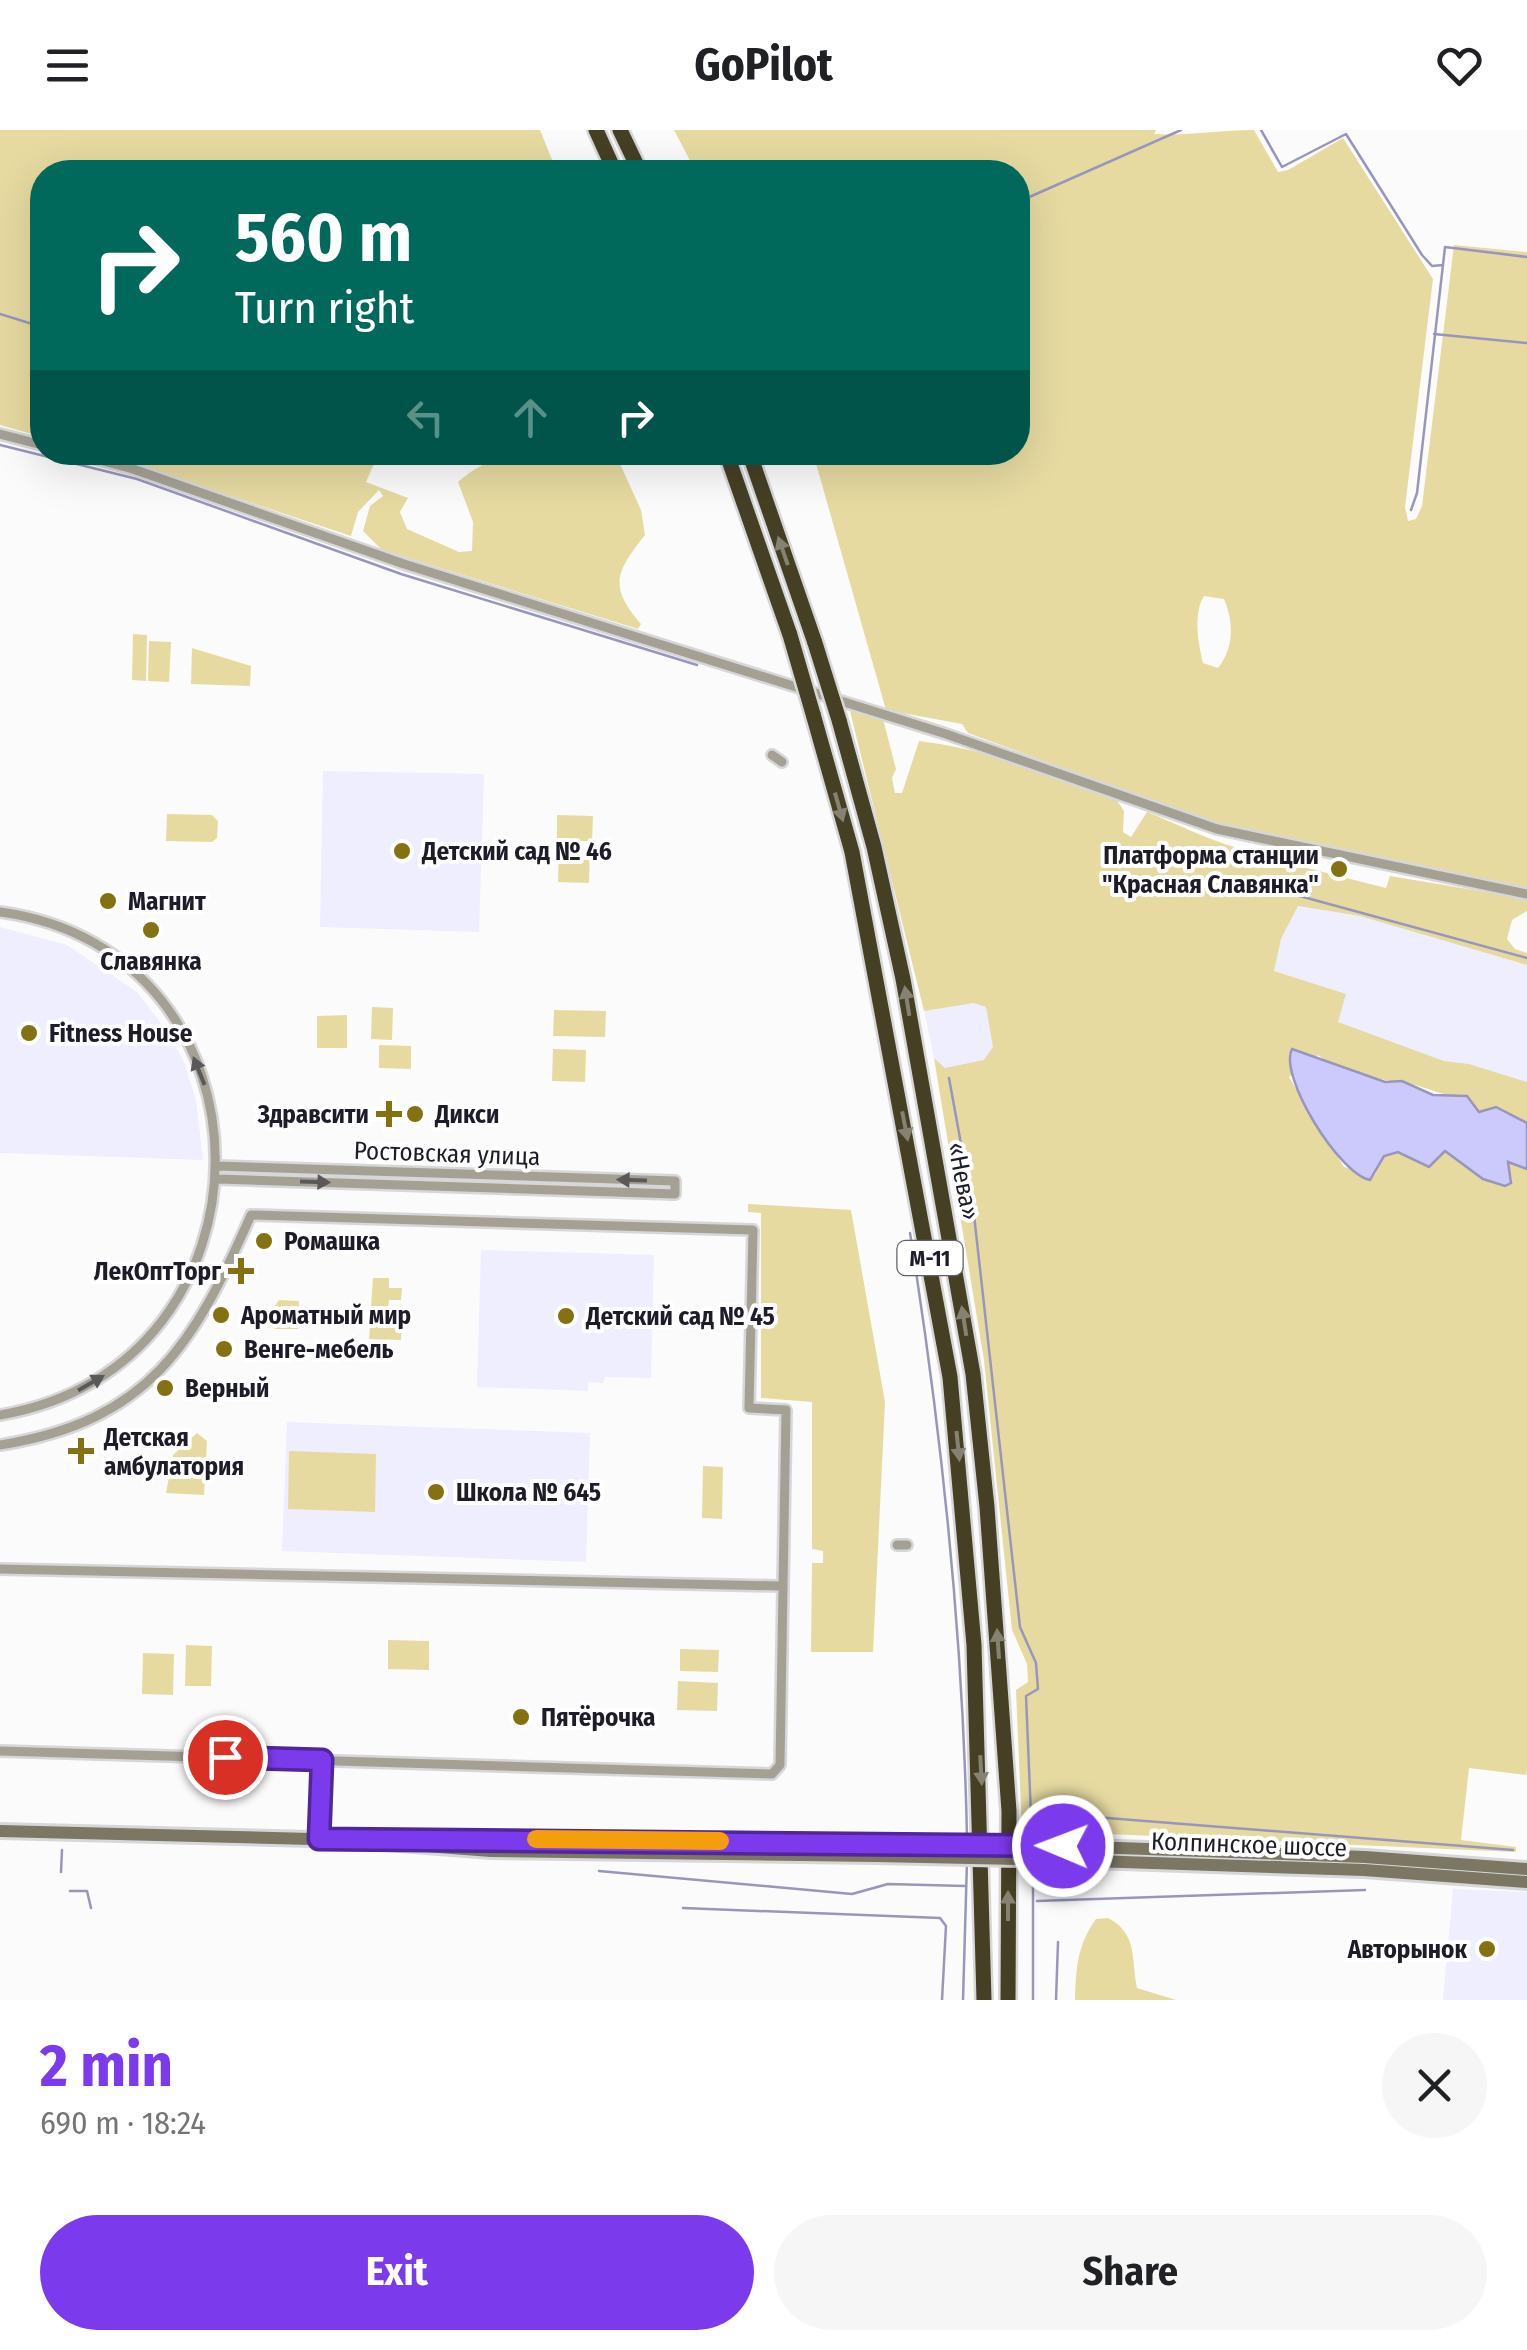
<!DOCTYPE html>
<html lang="en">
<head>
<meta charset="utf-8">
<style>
  :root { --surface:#fff; --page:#f6f6f6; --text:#202124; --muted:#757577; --accent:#7c3aed }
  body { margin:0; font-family:"Fira Sans Condensed",sans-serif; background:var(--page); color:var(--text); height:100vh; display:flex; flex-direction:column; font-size:38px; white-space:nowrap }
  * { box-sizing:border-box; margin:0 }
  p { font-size:32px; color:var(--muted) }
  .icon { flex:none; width:55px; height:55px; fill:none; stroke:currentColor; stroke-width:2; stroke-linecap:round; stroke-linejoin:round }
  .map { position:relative; height:1870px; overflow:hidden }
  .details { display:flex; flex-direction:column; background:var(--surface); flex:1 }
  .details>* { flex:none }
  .hud { position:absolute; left:30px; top:30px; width:1000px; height:305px; border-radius:40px; box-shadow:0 10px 40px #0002; background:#00695c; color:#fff; overflow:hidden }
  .pin { position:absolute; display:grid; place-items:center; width:85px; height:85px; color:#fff; margin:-42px; border:5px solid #fff; border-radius:50%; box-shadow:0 2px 10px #0007 }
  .me { position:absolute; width:110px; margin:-55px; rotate:271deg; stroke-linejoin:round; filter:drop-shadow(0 0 8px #0008) }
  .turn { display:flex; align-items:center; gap:35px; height:210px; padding:0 40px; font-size:45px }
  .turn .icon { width:130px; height:130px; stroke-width:2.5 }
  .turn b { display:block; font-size:70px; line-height:85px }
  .lanes { display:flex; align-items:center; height:95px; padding:0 40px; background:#0003; justify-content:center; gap:50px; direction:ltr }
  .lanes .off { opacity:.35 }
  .round { display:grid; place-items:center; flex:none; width:105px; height:105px; border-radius:52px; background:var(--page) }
  .head { display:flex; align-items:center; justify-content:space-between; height:170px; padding:0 40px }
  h1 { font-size:60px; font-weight:700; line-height:75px; color:var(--accent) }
  .primary-button { display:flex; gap:20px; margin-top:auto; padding:20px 40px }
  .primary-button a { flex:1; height:115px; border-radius:60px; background:var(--accent); color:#fff; font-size:40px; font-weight:700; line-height:115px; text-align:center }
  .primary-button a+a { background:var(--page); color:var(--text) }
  header { display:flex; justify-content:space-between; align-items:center; height:130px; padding:0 40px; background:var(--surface); font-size:45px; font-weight:700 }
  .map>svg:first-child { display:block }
  .built { fill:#eeeefe }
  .green { fill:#e6daa1; fill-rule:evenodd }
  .water { fill:#cccafc; stroke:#9896bc; stroke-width:2.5 }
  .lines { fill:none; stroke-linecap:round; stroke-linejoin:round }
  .stream { stroke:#9896bc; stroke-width:2.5 }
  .minor-casing { stroke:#d7d7d9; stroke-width:14 }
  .secondary-casing { stroke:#d7d7d9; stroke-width:18 }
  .motorway-casing { stroke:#d7d7d9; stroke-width:20 }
  .minor { stroke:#a4a194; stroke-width:9 }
  .secondary { stroke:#7b7763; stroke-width:12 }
  .motorway { stroke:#453f24; stroke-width:15 }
  .secondary-bridge-casing { stroke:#d7d7d9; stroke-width:18; stroke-linecap:butt }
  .motorway-bridge-casing { stroke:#d7d7d9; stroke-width:20; stroke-linecap:butt }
  .secondary-bridge { stroke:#7b7763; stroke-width:12 }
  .motorway-bridge { stroke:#453f24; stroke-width:15 }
  .oneway { fill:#868271 }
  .oneway2 { fill:#5a5859 }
  .route-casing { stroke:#51269a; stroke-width:25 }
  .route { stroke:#7c3aed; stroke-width:18 }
  .slow { stroke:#f59e0b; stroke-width:18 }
  .poi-dot { fill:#837112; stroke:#fff; stroke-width:4 }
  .labels { text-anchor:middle; stroke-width:8; stroke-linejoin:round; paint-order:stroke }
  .shield { fill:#fff; stroke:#616068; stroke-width:2.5 }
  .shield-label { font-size:22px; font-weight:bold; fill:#1d1c28 }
  .poi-label { font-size:25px; font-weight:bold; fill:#1d1c28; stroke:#fff; text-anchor:start }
  .street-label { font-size:25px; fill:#1d1c28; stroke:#fff }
</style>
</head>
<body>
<header><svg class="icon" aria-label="menu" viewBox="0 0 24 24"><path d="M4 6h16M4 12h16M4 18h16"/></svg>GoPilot<svg class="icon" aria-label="heart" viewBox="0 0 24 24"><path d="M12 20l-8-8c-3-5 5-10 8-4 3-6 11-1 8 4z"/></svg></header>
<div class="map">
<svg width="1527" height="1870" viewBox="0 0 1527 1870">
  <rect width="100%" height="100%" fill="#fbfbfb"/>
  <path class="built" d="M323,641L484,644L479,802L320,797Z
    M1298,776L1360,786L1527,835V952L1469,934L1444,931L1337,892L1274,841L1281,809Z
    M0,797L67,815L137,862L167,901L184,932L196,970L203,1030L0,1023Z
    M949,833L1034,920L946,939L934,928L921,865Z
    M481,1120L654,1125L651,1248L605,1247L603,1253L588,1252V1261L477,1257Z
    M287,1292L590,1303L586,1432L282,1421Z
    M1453,1759L1527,1762V1870H1443Z"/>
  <path class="green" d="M0,0H540L557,42H42V307L0,295Z
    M674,0H1156L1154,4C1187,6 1220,0 1254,0L1278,42L1288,40L1343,8L1433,149L1405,377L1408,391L1416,389L1422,376L1454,115L1527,122V758L1216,695L968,603L962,594L886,580L813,323L1018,322V42H696ZM1204,466L1224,469C1234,492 1234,518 1218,538L1203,533C1198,513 1193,484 1204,466Z
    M101,323H391L373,336L366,352L408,368L400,382L407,399L459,422L472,421L473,392L458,352C501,312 560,322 615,323L641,380L645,405C616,442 608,456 641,494L638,499L382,420L363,401L370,376L383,366L379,360L358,382L351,406Z
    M133,504L147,505L146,551L132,550Z
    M149,511L171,512L169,552L148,551Z
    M192,518L251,536L250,556L191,554Z
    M850,581L883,589L896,639L892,648L895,663H902L919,611C988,619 1052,645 1116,669L1124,681L1123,702L1131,707L1147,682C1188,698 1238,726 1283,725L1287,733L1386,758L1390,746L1527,769V781L1512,790L1507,809L1515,819L1527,823V835L1360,786L1298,776L1281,809L1274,841L1346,864L1338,892L1444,931L1469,934L1527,952V993L1502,980L1479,982L1467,966C1441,968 1423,954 1399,952C1370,948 1342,943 1318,925L1289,947L1344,1037L1375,1045L1384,1026L1398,1022L1428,1037L1445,1021L1483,1049L1505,1056L1511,1053L1508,1032L1527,1039V1640L1526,1645L1469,1638L1461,1710L1516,1717V1722L1063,1702L1062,1688L1047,1693L1042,1702L1022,1701L1016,1560L1028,1552L1027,1534L1012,1500L984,1230L934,928L945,938L984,930L993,917L986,877L974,873L924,881Z
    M167,684L212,685L218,691L217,708L212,712L166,711Z
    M557,685L593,686L592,711H557Z
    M559,719L590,720L589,753L558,752Z
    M372,877L393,878L392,910L371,909Z
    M554,880L606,881L605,907L553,906Z
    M347,885V918H317V886Z
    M379,915L411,916V939L379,938Z
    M553,919L586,920L585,952L552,951Z
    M748,1074L851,1080L885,1272L873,1522H811L812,1433H823V1421L812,1419V1272L761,1268V1083L748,1082Z
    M373,1148H389V1158H402L401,1170H389L388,1178L371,1177Z
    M279,1170L299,1171L298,1199H275L266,1188Z
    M371,1183L402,1185L401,1210L369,1209Z
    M197,1303L207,1311L204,1365L166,1363L173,1325Z
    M289,1321L376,1324L375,1382L288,1379Z
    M703,1336L723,1337L722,1389L702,1388Z
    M388,1510L429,1511V1540L388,1539Z
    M186,1515L212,1516L211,1556H185Z
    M680,1519L719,1520L718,1542L680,1541Z
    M143,1523L174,1524L173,1565L142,1564Z
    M678,1551L718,1553L717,1581L677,1580Z
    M1108,1788C1138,1804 1131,1828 1137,1858L1176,1870H1075C1076,1839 1077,1815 1096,1789Z"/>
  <path class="water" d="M1292,919L1385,952L1402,951L1433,965L1467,966L1479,982L1496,977L1527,993V1039L1508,1032L1511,1053L1505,1056L1483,1049L1445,1021L1429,1037L1398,1022L1384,1026L1370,1050C1340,1045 1278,946 1292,919Z"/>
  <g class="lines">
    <path class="stream" d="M1261,0L1282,37L1346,4L1422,125L1432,136L1443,135
      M1018,72L1181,0
      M0,184L42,197
      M1434,204L1527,213
      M0,315L137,349L401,444L697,535
      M1411,380L1417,363L1445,117L1527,127
      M1296,765L1527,828
      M949,948L974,1085L1020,1497L1036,1533L1038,1559L1026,1566L1032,1709
      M910,1103C942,1304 963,1505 967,1708
      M1031,1682L1513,1720
      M1033,1737V1870
      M599,1741L852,1764L888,1754L965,1756
      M61,1742L62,1720
      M70,1761H87L91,1778
      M1037,1771L1365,1760
      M683,1778L940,1788L946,1796L942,1870
      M963,1870L967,1731
      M1056,1870L1058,1812"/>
    <g class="minor-casing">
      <path id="minor" d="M0,304L42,315
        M70,322L133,339L404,434L946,604L1217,699L1527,764
        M772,625L782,632
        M0,782C287,821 287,1237 0,1285
        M217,1036L675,1051V1064L218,1049
        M0,1315C150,1291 194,1214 251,1085L753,1100L749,1278L786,1280L780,1635L772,1644L0,1621
        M897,1415H907
        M0,1439L781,1456
        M319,1709L322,1630"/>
    </g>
    <g class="secondary-casing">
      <path id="secondary" d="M0,1701L349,1710L491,1721L876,1726
        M402,1709L876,1712
        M1063,1716L1365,1727L1527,1739
        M1063,1730L1364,1740L1527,1752"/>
    </g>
    <g class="motorway-casing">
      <path id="motorway" d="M596,0L615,42
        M620,0L640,42
        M726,322L790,505
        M749,322L815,513
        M813,584L852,722L950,1247L974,1515L984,1870
        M839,590L874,717L903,849L973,1244L987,1377L1009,1681L1008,1870"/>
    </g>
    <use href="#minor" class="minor"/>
    <use href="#secondary" class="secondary"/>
    <use href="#motorway" class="motorway"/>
    <g class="secondary-bridge-casing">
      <path id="secondary-bridge" d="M876,1712L1063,1716
        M876,1726L1063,1730"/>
    </g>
    <g class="motorway-bridge-casing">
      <path id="motorway-bridge" d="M790,505L813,584
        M815,513L839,590"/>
    </g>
    <use href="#secondary-bridge" class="secondary-bridge"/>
    <use href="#motorway-bridge" class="motorway-bridge"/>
  </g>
  <defs><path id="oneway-solid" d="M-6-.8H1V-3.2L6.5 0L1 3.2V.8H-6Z" transform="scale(2.5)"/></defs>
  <g class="oneway">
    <use href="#oneway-solid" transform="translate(783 421) rotate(-109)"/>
    <use href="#oneway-solid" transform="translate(839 677) rotate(74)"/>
    <use href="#oneway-solid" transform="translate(907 871) rotate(-99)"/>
    <use href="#oneway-solid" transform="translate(905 996) rotate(79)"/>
    <use href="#oneway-solid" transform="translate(964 1191) rotate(-99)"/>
    <use href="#oneway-solid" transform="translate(958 1316) rotate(84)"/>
    <use href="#oneway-solid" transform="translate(998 1514) rotate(-94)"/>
    <use href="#oneway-solid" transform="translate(981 1640) rotate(87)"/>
    <use href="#oneway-solid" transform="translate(1008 1776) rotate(-90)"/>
  </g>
  <g class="oneway2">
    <use href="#oneway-solid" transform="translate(199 941) rotate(-112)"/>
    <use href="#oneway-solid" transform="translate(632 1050) rotate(-178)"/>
    <use href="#oneway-solid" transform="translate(315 1052) rotate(2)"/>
    <use href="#oneway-solid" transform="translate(91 1253) rotate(-30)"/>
  </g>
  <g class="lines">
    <g class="route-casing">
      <path id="route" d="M225,1627L322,1630L319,1709L1063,1716"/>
    </g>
    <use href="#route" class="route"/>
    <path class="slow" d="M536,1709L720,1711"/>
  </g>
  <g class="poi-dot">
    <circle cx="402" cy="721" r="10"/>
    <circle cx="1339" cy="739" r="10"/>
    <circle cx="108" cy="771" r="10"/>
    <circle cx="151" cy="800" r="10"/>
    <circle cx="29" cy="903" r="10"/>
    <path d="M384 969h10v10h10v10h-10v10h-10v-10h-10v-10h10z"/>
    <circle cx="415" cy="984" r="10"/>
    <circle cx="264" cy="1111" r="10"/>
    <path d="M236 1126h10v10h10v10h-10v10h-10v-10h-10v-10h10z"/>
    <circle cx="221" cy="1185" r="10"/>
    <circle cx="566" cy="1186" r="10"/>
    <circle cx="224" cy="1219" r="10"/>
    <circle cx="165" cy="1258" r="10"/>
    <path d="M76 1306h10v10h10v10h-10v10h-10v-10h-10v-10h10z"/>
    <circle cx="436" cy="1362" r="10"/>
    <circle cx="521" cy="1587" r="10"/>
    <circle cx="1487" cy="1819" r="10"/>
  </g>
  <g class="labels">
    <rect class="shield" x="897.5" y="1111" width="65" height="34" rx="8"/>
    <g class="shield-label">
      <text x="930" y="1136">М-11</text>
    </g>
    <g class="poi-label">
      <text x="422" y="730">Детский сад № 46</text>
      <text x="1319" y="734" text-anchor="end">Платформа станции<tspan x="1319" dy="29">"Красная Славянка"</tspan></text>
      <text x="128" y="780">Магнит</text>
      <text x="151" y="840" text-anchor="middle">Славянка</text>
      <text x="49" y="912">Fitness House</text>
      <text x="369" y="993" text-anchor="end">Здравсити</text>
      <text x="435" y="993">Дикси</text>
      <text x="284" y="1120">Ромашка</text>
      <text x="221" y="1150" text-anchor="end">ЛекОптТорг</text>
      <text x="241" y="1194">Ароматный мир</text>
      <text x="586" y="1195">Детский сад № 45</text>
      <text x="244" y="1228">Венге-мебель</text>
      <text x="185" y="1267">Верный</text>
      <text x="104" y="1316">Детская<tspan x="104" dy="29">амбулатория</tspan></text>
      <text x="456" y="1371">Школа № 645</text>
      <text x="541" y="1596">Пятёрочка</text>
      <text x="1467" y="1828" text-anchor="end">Авторынок</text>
    </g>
    <g class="street-label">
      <text transform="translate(447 1023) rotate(2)" y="9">Ростовская улица</text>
      <text transform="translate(964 1051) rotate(79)" y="9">«Нева»</text>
      <text transform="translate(1249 1714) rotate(2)" y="9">Колпинское шоссе</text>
    </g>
  </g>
</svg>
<div class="pin" style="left:225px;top:1627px;background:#d93025"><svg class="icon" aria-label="arrive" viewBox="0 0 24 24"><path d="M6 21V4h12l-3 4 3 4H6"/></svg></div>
<svg class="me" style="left:1063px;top:1716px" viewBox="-20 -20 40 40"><circle r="17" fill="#7c3aed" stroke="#fff" stroke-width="3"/><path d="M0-11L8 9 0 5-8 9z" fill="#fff"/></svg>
<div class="hud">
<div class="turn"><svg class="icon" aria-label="right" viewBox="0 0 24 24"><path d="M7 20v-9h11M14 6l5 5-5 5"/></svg><div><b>560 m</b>Turn right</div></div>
<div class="lanes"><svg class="icon off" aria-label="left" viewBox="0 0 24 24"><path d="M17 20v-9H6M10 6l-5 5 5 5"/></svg><svg class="icon off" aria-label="ahead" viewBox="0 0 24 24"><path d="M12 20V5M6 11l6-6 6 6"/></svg><svg class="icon" aria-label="right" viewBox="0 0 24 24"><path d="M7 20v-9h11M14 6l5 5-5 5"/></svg></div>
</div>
</div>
<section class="details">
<div class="head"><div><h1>2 min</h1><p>690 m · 18:24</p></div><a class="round"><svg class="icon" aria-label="close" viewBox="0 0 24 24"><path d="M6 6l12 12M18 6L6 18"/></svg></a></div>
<div class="primary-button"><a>Exit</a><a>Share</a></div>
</section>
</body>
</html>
